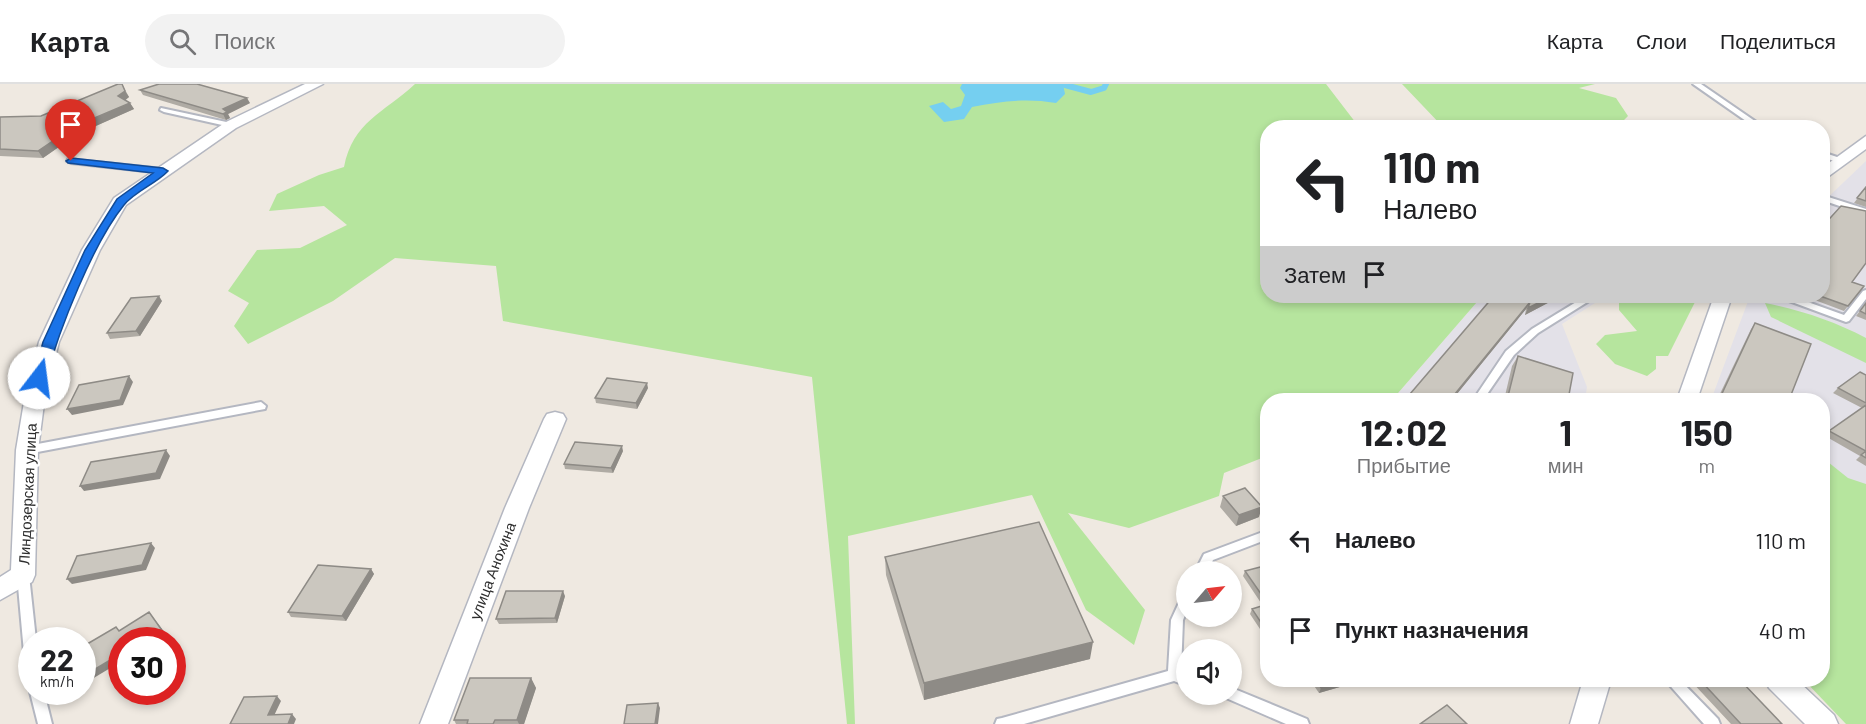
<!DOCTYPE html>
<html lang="ru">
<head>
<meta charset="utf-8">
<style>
  :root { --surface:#fff; --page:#f2f2f2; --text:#202124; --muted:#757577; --line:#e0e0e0 }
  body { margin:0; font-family:Barlow,sans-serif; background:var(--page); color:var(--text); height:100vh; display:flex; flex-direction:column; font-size:22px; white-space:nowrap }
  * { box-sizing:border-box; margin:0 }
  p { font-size:20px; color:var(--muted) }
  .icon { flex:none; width:33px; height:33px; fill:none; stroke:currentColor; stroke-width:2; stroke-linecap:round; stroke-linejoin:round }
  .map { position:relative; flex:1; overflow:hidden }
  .side { position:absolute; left:1260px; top:309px; width:570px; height:294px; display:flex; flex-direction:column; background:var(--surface); border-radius:24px; box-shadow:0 3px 9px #0003 }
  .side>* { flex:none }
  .hud { position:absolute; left:1260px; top:36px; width:570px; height:183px; border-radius:24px; box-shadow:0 3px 9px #0003; background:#fff; color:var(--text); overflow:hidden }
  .needle { width:39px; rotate:62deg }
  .fabs { position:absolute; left:1176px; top:477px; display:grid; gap:12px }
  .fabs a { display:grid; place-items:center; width:66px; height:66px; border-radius:50%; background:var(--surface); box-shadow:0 3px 9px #0003; font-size:30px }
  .speed { position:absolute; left:18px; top:543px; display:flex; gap:12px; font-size:30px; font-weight:700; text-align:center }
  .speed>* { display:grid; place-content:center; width:78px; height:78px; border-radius:50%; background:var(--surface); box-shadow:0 3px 9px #0003; line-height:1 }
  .speed small { font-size:15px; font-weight:400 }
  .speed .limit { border:9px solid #d22; background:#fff; color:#111 }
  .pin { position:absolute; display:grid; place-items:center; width:51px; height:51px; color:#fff; margin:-62px -26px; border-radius:50% 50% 50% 0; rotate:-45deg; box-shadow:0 0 6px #0007 }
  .pin .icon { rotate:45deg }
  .me { position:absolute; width:66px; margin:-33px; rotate:15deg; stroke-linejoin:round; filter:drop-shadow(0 0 4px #0008) }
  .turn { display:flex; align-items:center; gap:21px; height:126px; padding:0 24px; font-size:27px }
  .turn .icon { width:78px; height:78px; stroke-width:2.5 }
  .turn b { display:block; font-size:42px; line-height:51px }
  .then { display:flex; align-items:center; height:57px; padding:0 24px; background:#0003; gap:12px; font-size:22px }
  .eta { display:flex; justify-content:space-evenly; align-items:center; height:102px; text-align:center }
  .eta b { font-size:36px; font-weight:700; line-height:42px }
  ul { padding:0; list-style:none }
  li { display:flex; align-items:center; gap:18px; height:90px; padding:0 24px }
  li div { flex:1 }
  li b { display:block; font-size:22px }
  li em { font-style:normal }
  header { display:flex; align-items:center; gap:36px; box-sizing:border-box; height:84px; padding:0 30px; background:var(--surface); border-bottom:2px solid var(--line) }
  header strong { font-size:28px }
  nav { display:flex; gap:33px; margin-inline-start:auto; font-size:21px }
  .search { width:420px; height:54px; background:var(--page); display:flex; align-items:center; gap:15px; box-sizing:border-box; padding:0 21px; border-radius:33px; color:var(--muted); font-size:22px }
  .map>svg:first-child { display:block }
  .industrial { fill:#e3e1e8 }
  .green { fill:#b6e59e }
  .water { fill:#75cff0 }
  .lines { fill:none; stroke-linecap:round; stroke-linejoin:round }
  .stream { stroke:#75cff0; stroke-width:6 }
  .lane-casing { stroke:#b4b7c1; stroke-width:4 }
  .street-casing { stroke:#b4b7c1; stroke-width:3 }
  .lane { fill:#fff; fill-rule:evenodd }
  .street { fill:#fff; fill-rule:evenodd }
  .wall { fill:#afaba4 }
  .shaded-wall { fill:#8e8b86 }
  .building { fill:#cbc7bf; stroke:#8e8b86; stroke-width:1.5 }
  .route { fill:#1a73e8; stroke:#114b97; stroke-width:1.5 }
  .labels { text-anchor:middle; stroke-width:5; stroke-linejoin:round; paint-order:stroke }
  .street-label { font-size:15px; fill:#2e2e2e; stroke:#fff }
</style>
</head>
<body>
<header>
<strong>Карта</strong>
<div class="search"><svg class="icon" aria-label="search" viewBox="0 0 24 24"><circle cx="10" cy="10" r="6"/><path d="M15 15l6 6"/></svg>Поиск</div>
<nav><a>Карта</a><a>Слои</a><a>Поделиться</a></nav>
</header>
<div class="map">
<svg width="1866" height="640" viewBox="0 0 1866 640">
  <rect width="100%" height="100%" fill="#efe9e1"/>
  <path class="industrial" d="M1866,77V407L1823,382L1822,316H1711L1750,212H1822L1823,118Z
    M1489,212H1606L1562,240L1587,303L1585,316H1392L1477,218Z"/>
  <path class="green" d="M415,0H1326L1359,43L1268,44V212H1489L1477,218L1392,316H1268L1267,372L1224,389L1219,412L1129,444L1068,429L1145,526L1134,561L1086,526L1032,411L848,452L855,640H847L812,293L503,237L496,182L395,174L333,217L248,260L234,242L249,219L228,207L257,166L300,164L347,141L324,122L269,127L277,110L319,91L344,83C353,37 384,29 415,0Z
    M1402,0H1595L1579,4L1616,14L1628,32L1617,43H1443Z
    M1623,212H1698L1668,272H1656V285L1647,292L1615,280L1596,260L1605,251L1637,247L1619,226V214Z
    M1765,219C1800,226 1834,237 1866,254V279L1771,233Z
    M1823,374L1848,394L1866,400V640H1846L1804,596H1822Z"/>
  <path class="water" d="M962,0H1063L1065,10L1056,19C1027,14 1002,17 972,23L964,35L944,38L929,22L943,18L951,25L961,22L965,11L960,4Z"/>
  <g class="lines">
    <path class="stream" d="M1065,1L1091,8L1104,4L1106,0"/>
    <g class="lane-casing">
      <path id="lane" d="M1693,0H1701L1765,44H1756Z
        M161,24L231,39L235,41L231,43L164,28L160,26Z
        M1822,68L1843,75L1844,77L1840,79L1822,73Z
        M68,75L163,85L167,87L163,89L71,79L67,77Z
        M1822,111L1866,125V131L1822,116Z
        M1866,206V215L1849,237L1846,238L1781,214L1779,212H1791L1844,231L1863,207Z
        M1586,212H1597L1538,249L1514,271L1483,316H1473L1506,267L1532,245Z
        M261,318L266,322L265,325L27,370L23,369L21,366L23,363L27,362Z
        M1268,446V455L1213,476L1207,488H1195L1204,470Z
        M23,486L27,487L29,491L36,556H32V586L27,584L25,580L17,491L19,487Z
        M1186,511V529L1183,536L1181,588L1186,590V602L1174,597L1024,640H995L997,635L1002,634L1168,587L1171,536L1182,512Z
        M1665,596H1680L1718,635L1720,640H1704Z
        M1232,604L1307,635L1309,640H1286L1226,614L1224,610H1232Z
        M32,605V608H44L52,640H38L30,608Z"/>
    </g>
    <g class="street-casing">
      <path id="street" d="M305,0H323L236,44L126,121L100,166L59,258L45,312L38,366L35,491L32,498L0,516V493L11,486L16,366L25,312L39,258L82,166L114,114L226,38Z
        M1866,52V65L1822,97V84Z
        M1714,212H1732L1697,316H1677Z
        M555,328L563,330L566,335L529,424L448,640H420L505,424L544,335L547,330Z
        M1583,596H1611L1598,640H1570Z
        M1765,596H1797L1834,631L1838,640H1805L1769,604Z"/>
    </g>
    <use href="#lane" class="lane"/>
    <use href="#street" class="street"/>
  </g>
  <path class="wall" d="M122,0L129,13L125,16L130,19L134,25L89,45L86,44L43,74L0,72V33L41,32Z
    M140,6L250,19L228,30L230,34L226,36L143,11Z
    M1866,103V123L1854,119Z
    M1852,198L1864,202L1844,227L1804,212H1822Z
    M1496,212H1561L1525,231L1526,225L1452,316H1407L1410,310Z
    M162,217L140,252L110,255L107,249Z
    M1866,219V236L1856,232Z
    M1755,239L1789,316H1717L1751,245Z
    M1518,272L1568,316H1504L1512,282Z
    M1866,291V382L1856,376L1860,372L1825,352L1829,347L1862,324L1833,309L1838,304Z
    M648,304L637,325L596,319L595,314Z
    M623,367L613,389L565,385L564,380Z
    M1268,392V403L1263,398L1265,393Z
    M1223,412L1259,433L1236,442L1220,423Z
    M885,473L1090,575L924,616L886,491Z
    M1268,481V557L1250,530L1252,525L1263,522L1243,492L1245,487Z
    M371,485L374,490L346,537L291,533L288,528Z
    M565,512L557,539L499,540L496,535Z
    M531,594L536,604L524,640H456L454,636Z
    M1310,596H1364L1319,609Z
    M1690,596H1740L1782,640H1731Z"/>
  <path class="shaded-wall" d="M125,7L129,13L122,19L118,12Z
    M247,14L250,19L228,30L230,34L226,36L223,30V25Z
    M130,19L134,25L89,45L85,38Z
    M82,37L86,44L43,74L38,67Z
    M159,212L162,217L140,252L136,247Z
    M1552,212H1561L1525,231L1528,224Z
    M1530,218L1526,225L1452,316H1450Z
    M129,292L133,298L123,321L72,331L67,325Z
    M647,299L648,304L637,325L636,319Z
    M622,362L623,367L613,389L611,384Z
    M166,366L170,372L160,395L84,407L80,402Z
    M1262,423L1259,433L1236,442L1239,431Z
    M151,459L155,464L146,486L72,500L67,495Z
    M371,485L374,490L346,537L342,532Z
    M563,507L565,512L557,539L555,534Z
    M149,528L166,550L155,556H142Z
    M1093,558L1090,575L924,616V599Z
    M122,569V577L92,595L87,590Z
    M531,594L536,604L524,640H519L517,636Z
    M1350,596H1364L1319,609L1321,604Z
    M277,612L281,617L272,636L268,631Z
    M658,619L660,624L658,640H655Z
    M292,630L296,635L294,640H288Z"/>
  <path class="building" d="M118,0H122L125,7L118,12L130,19L85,38L82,37L38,67L0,65V33L41,32Z
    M159,0H197L247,14L223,25L227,28L223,30L140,6Z
    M1866,103V117L1857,114Z
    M1841,122L1866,127V179L1852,198L1864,202L1848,222L1820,212H1822V143Z
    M159,212L136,247L107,249L131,214Z
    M1496,212H1552L1528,224L1530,218L1450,316H1424L1410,310L1493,213Z
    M1866,219V230L1860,227Z
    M1755,239L1811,260L1789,316H1719Z
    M1518,272L1573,289L1568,316H1507Z
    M1860,288L1866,291V319L1838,304Z
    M129,292L120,316L67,325L79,301Z
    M607,294L647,299L636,319L595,314Z
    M1866,321V374L1861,371L1866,367L1829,347Z
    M575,358L622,362L611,384L564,380Z
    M166,366L156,389L80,402L91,378Z
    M1245,404L1262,423L1239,431L1223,412Z
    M1039,438L1093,558L924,599L885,473Z
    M151,459L142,481L67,495L77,472Z
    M318,481L371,485L342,532L288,528Z
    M1268,481V520L1245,487Z
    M506,507H563L555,534L496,535Z
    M1268,520V549L1252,525Z
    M149,528L161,545L142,556H122V569L87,590L82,583V563L116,543L119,547Z
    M470,594H531L517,636H495L493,640H467L468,636H454Z
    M1316,596H1350L1321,604Z
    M1700,596H1740L1782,640H1741Z
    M277,612L268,631L292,630L288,640H230L244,613Z
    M658,619L655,640H624L627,621Z
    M1447,621L1467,640H1420Z"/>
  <path class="route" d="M71,74L163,84L168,87C156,100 135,107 124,121C93,159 59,246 46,294L39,299L33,294L43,258L85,166L117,115L153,89L68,79L66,77Z"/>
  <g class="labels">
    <g class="street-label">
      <text transform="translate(28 410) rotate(-87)" y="5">Линдозерская улица</text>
      <text transform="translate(493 487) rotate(-69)" y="5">улица Анохина</text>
    </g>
  </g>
</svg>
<div class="fabs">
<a><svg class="needle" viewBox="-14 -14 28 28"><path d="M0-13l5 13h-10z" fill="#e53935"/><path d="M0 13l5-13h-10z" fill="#757577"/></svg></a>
<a><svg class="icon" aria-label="sound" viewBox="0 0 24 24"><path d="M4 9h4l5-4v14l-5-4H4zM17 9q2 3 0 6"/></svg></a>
</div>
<div class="speed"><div>22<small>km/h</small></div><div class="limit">30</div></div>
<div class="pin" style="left:71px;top:77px;background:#d93025"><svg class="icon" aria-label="arrive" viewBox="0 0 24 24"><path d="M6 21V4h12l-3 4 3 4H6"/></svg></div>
<svg class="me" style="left:39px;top:294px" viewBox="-20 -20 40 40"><circle r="19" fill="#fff"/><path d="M0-13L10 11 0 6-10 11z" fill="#1a73e8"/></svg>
<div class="hud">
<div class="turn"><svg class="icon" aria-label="left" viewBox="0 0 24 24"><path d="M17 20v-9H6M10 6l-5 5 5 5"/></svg><div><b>110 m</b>Налево</div></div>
<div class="then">Затем<svg class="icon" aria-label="arrive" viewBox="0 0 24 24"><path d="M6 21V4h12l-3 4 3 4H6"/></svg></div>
</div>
<section class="side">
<div class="eta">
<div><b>12:02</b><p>Прибытие</p></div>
<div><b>1</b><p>мин</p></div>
<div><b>150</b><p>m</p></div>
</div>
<ul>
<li><svg class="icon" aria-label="left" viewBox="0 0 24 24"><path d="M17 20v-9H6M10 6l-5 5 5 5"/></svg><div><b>Налево</b></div><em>110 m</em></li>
<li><svg class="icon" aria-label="arrive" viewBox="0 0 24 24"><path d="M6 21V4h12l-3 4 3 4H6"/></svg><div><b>Пункт назначения</b></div><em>40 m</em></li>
</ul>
</section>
</div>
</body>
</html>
